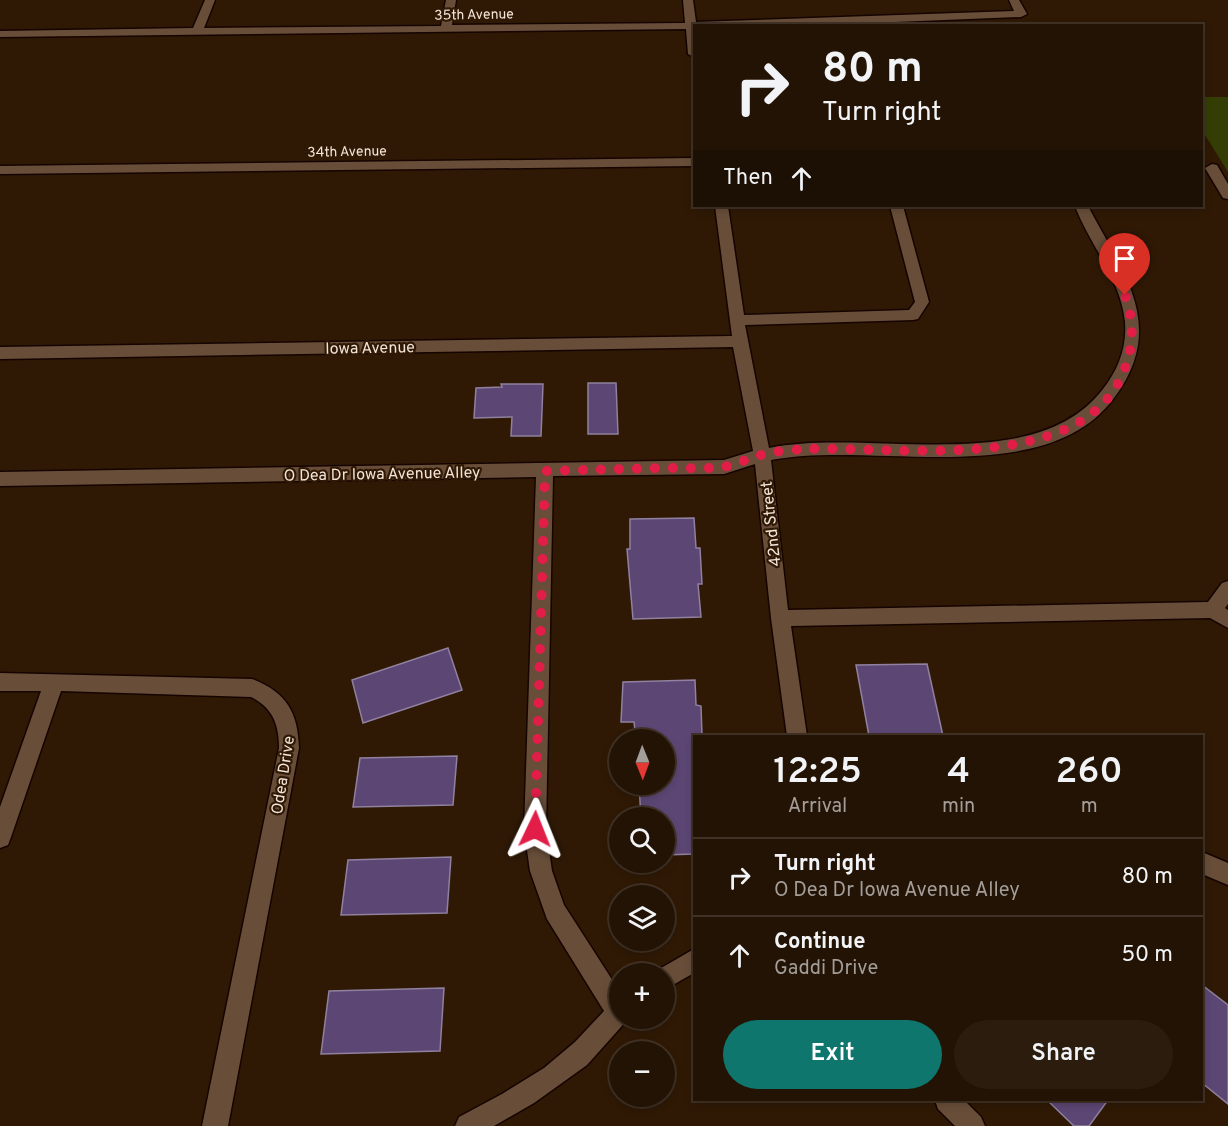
<!DOCTYPE html>
<html lang="en">
<head>
<meta charset="utf-8">
<style>
  :root { --surface:#231304; --page:#2b1c0e; --text:#f1f3f6; --muted:#a39e9a; --line:#403226; --accent:#0f766e }
  body { margin:0; font-family:Overpass,sans-serif; background:var(--page); color:var(--text); height:100vh; display:flex; flex-direction:column; font-size:22px; white-space:nowrap }
  * { box-sizing:border-box; margin:0 }
  p { font-size:20px; color:var(--muted) }
  .icon { flex:none; width:33px; height:33px; fill:none; stroke:currentColor; stroke-width:2; stroke-linecap:round; stroke-linejoin:round }
  .map { position:relative; flex:1; overflow:hidden }
  .sheet { position:absolute; left:693px; top:735px; width:510px; height:366px; display:flex; flex-direction:column; background:var(--surface); border-radius:0px; box-shadow:0 3px 9px #0003,0 0 0 2px var(--line) }
  .sheet>* { flex:none }
  .banner { position:absolute; left:693px; top:24px; width:510px; height:183px; border-radius:0px; box-shadow:0 3px 9px #0003,0 0 0 2px var(--line); background:#231304; color:var(--text); overflow:hidden }
  .needle { width:39px; rotate:179deg }
  .fabs { position:absolute; left:609px; top:729px; display:grid; gap:12px }
  .fabs a { display:grid; place-items:center; width:66px; height:66px; border-radius:50%; background:var(--surface); box-shadow:0 3px 9px #0003,0 0 0 2px var(--line); font-size:30px }
  .pin { position:absolute; display:grid; place-items:center; width:51px; height:51px; color:#fff; margin:-62px -26px; border-radius:50% 50% 50% 0; rotate:-45deg; box-shadow:0 0 6px #0007 }
  .pin .icon { rotate:45deg }
  .me { position:absolute; width:66px; margin:-33px; rotate:2deg; stroke-linejoin:round; filter:drop-shadow(0 0 4px #0008) }
  .turn { display:flex; align-items:center; gap:21px; height:126px; padding:0 30px; font-size:27px }
  .turn .icon { width:78px; height:78px; stroke-width:2.5 }
  .turn b { display:block; font-size:42px; line-height:51px }
  .then { display:flex; align-items:center; height:57px; padding:0 30px; background:#0003; gap:12px; font-size:22px }
  .eta { display:flex; justify-content:space-evenly; align-items:center; height:102px; text-align:center }
  .eta b { font-size:36px; font-weight:600; line-height:42px }
  .action { display:flex; gap:12px; margin-top:auto; padding:12px 30px }
  .action a { flex:1; height:69px; border-radius:36px; background:var(--accent); color:#fff; font-size:24px; font-weight:600; line-height:69px; text-align:center }
  .action a+a { background:var(--page); color:var(--text) }
  ul { padding:0; list-style:none }
  li { display:flex; align-items:center; gap:18px; height:78px; padding:0 30px; border-top:2px solid var(--line) }
  li div { flex:1 }
  li b { display:block; font-size:22px }
  li em { font-style:normal }
  .map>svg:first-child { display:block }
  .green { fill:#333d04 }
  .building { fill:#5c4673; stroke:#8f819f; stroke-width:1.5 }
  .lines { fill:none; stroke-linecap:round; stroke-linejoin:round }
  .minor-casing { stroke:#160400; stroke-width:3 }
  .minor { fill:#684e39; fill-rule:evenodd }
  .route { stroke:#e11d48; stroke-width:10; stroke-dasharray:0 18 }
  .labels { text-anchor:middle; stroke-width:4.5; stroke-linejoin:round; paint-order:stroke }
  .far-street-label { font-size:14px; fill:#f3e4d8; stroke:#2f1905 }
  .street-label { font-size:16px; fill:#f3e4d8; stroke:#2f1905 }
</style>
</head>
<body>
<div class="map">
<svg width="1228" height="1126" viewBox="0 0 1228 1126">
  <rect width="100%" height="100%" fill="#2f1905"/>
  <path class="green" d="M1202,97H1228V172L1202,130Z"/>
  <path class="building" d="M588,383H616L618,434H588Z
    M501,384H543L541,436H511L512,417L474,418L476,388L502,387Z
    M694,518L696,548H700L702,584H698L701,617L633,619L627,549H630V519Z
    M448,648L462,690L363,723L352,680Z
    M927,664L943,736H869L856,665Z
    M695,680L696,705L701,706L702,736H694V854L664,855V818H641L639,784H664V740H636L634,722H621L623,682Z
    M457,756L453,805L353,807L360,758Z
    M451,857L447,913L341,915L348,860Z
    M1202,985L1228,1005V1104L1202,1083Z
    M444,988L440,1051L321,1054L329,991Z
    M1047,1100H1108L1089,1126H1074Z"/>
  <g class="lines">
    <g class="minor-casing">
      <path id="minor" d="M205,0H215L204,28L441,26L446,0H456L452,25L685,23L683,0H693L696,22L1014,11L1009,0H1019L1027,14L1021,17L797,26H694V57L688,54L686,29L0,37V31L193,28Z
        M694,158V166L0,174V166Z
        M1212,164L1217,165L1228,184V199L1223,198L1205,168Z
        M715,206H728L744,315L909,310L915,302L890,206H903L929,302L918,319L913,320L745,325L769,448C867,427 1035,479 1103,389C1118,370 1127,347 1125,322C1121,279 1089,244 1075,206H1088C1123,273 1168,326 1114,398C1045,492 871,440 771,460L788,610L1208,602L1222,583L1228,581V604L1225,608L1228,610V628L1210,618L791,626L807,736H787L771,618L755,464L724,474L553,476L546,829L552,871L564,905L620,992V1018H629L587,1065L534,1103L494,1126H455L459,1117L502,1094L544,1068L575,1042L604,1011L547,919L530,871L524,829L536,477L0,486V472L724,460L753,451L733,347L0,359V347L732,336Z
        M0,673L252,679C286,692 298,712 299,748L228,1126H202L279,748C279,725 273,708 251,697L61,691L11,837L8,845L0,848V807L41,691H0Z
        M1202,852L1228,863V885L1202,874Z
        M694,949V973L664,990V974H655L656,971Z
        M935,1100H964L981,1117L985,1126H955L938,1109Z"/>
    </g>
    <use href="#minor" class="minor"/>
  </g>
  <g class="lines">
    <path class="route" d="M535,829L545,471C585,470 624,469 663,468C683,468 703,469 722,467C735,466 748,458 761,455C775,451 792,450 806,449C896,446 1074,475 1121,378C1134,349 1135,324 1125,295"/>
  </g>
  <g class="labels">
    <g class="far-street-label">
      <text transform="translate(474 14) rotate(-1)" y="5">35th Avenue</text>
      <text transform="translate(347 151) rotate(-1)" y="5">34th Avenue</text>
    </g>
    <g class="street-label">
      <text transform="translate(370 347) rotate(-1)" y="6">Iowa Avenue</text>
      <text transform="translate(382 473) rotate(-1)" y="6">O Dea Dr Iowa Avenue Alley</text>
      <text transform="translate(770 524) rotate(-96)" y="6">42nd Street</text>
      <text transform="translate(282 775) rotate(-81)" y="6">Odea Drive</text>
    </g>
  </g>
</svg>
<div class="fabs">
<a><svg class="needle" viewBox="-14 -14 28 28"><path d="M0-13l5 13h-10z" fill="#e53935"/><path d="M0 13l5-13h-10z" fill="#a39e9a"/></svg></a>
<a><svg class="icon" aria-label="search" viewBox="0 0 24 24"><circle cx="10" cy="10" r="6"/><path d="M15 15l6 6"/></svg></a>
<a><svg class="icon" aria-label="layers" viewBox="0 0 24 24"><path d="M12 4l9 5-9 5-9-5zM3 14l9 5 9-5"/></svg></a>
<a>+</a>
<a>−</a>
</div>
<div class="pin" style="left:1125px;top:295px;background:#d93025"><svg class="icon" aria-label="arrive" viewBox="0 0 24 24"><path d="M6 21V4h12l-3 4 3 4H6"/></svg></div>
<svg class="me" style="left:535px;top:829px" viewBox="-20 -20 40 40"><path d="M0-17L14 15 0 8-14 15z" fill="#e11d48" stroke="#fff" stroke-width="4"/></svg>
<div class="banner">
<div class="turn"><svg class="icon" aria-label="right" viewBox="0 0 24 24"><path d="M7 20v-9h11M14 6l5 5-5 5"/></svg><div><b>80 m</b>Turn right</div></div>
<div class="then">Then<svg class="icon" aria-label="ahead" viewBox="0 0 24 24"><path d="M12 20V5M6 11l6-6 6 6"/></svg></div>
</div>
<section class="sheet">
<div class="eta">
<div><b>12:25</b><p>Arrival</p></div>
<div><b>4</b><p>min</p></div>
<div><b>260</b><p>m</p></div>
</div>
<ul>
<li><svg class="icon" aria-label="right" viewBox="0 0 24 24"><path d="M7 20v-9h11M14 6l5 5-5 5"/></svg><div><b>Turn right</b><p>O Dea Dr Iowa Avenue Alley</p></div><em>80 m</em></li>
<li><svg class="icon" aria-label="ahead" viewBox="0 0 24 24"><path d="M12 20V5M6 11l6-6 6 6"/></svg><div><b>Continue</b><p>Gaddi Drive</p></div><em>50 m</em></li>
</ul>
<div class="action"><a>Exit</a><a>Share</a></div>
</section>
</div>
</body>
</html>
